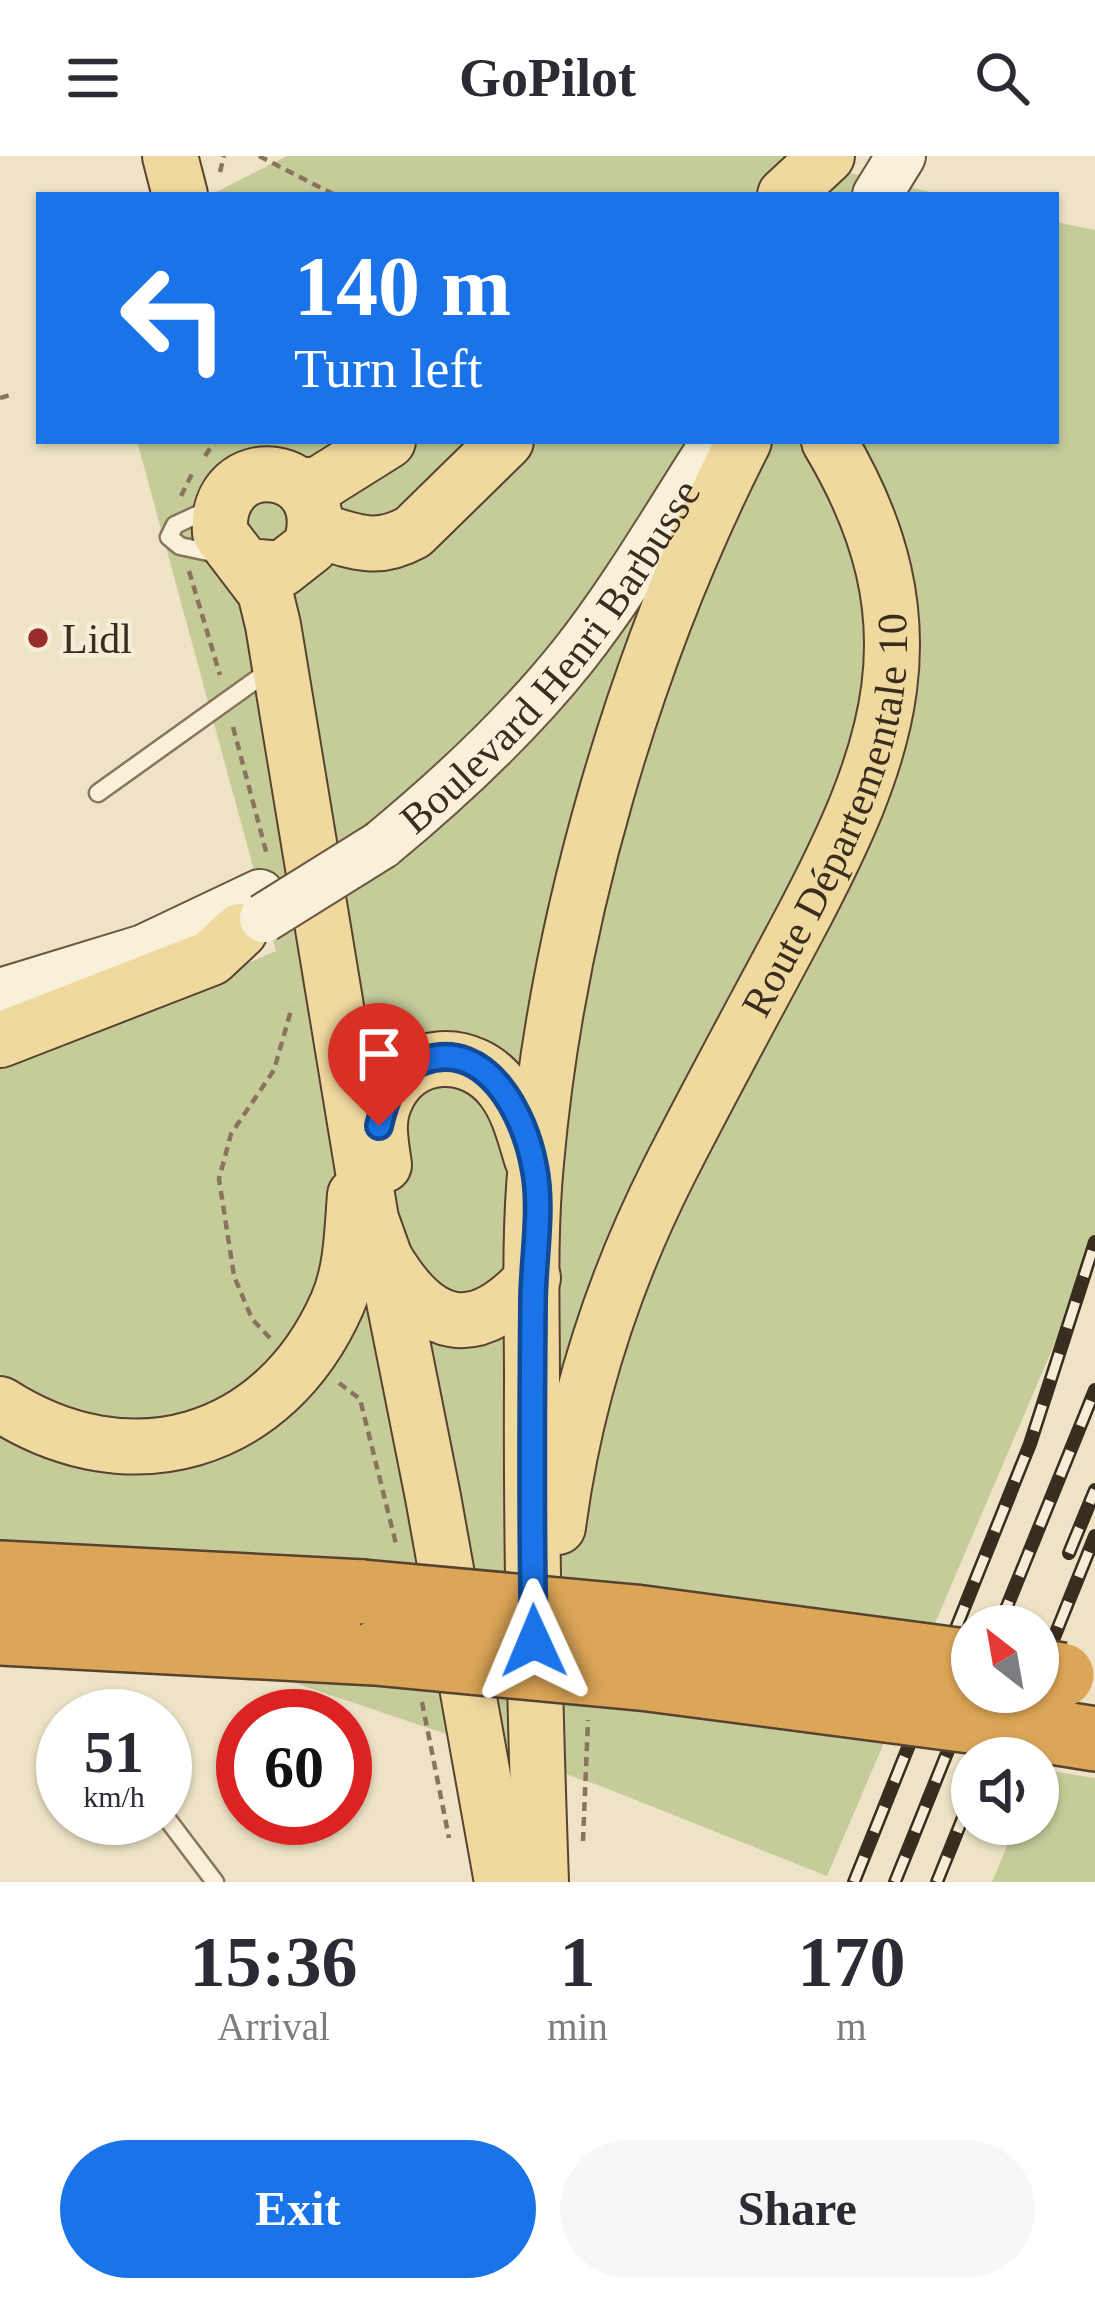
<!DOCTYPE html>
<html lang="en">
<head>
<meta charset="utf-8">
<style>
  :root { --surface:#fff; --page:#f7f7f7; --text:#2b2b33; --muted:#7c7c81; --accent:#1a73e8 }
  body { margin:0; font-family:Georgia,serif; background:var(--page); color:var(--text); height:100vh; display:flex; flex-direction:column; font-size:45px; white-space:nowrap }
  * { box-sizing:border-box; margin:0 }
  p { font-size:39px; color:var(--muted) }
  .icon { flex:none; width:66px; height:66px; fill:none; stroke:currentColor; stroke-width:2; stroke-linecap:round; stroke-linejoin:round }
  .map { position:relative; height:1726px; overflow:hidden }
  .details { display:flex; flex-direction:column; background:var(--surface); flex:1 }
  .details>* { flex:none }
  .guide { position:absolute; left:36px; top:36px; width:1023px; height:252px; border-radius:0px; box-shadow:0 3px 9px #0004; background:#1a73e8; color:#fff; overflow:hidden }
  .needle { width:78px; rotate:329deg }
  .buttons { position:absolute; left:951px; top:1449px; display:grid; gap:24px }
  .buttons a { display:grid; place-items:center; width:108px; height:108px; border-radius:50%; background:var(--surface); box-shadow:0 3px 9px #0004; font-size:60px }
  .speed { position:absolute; left:36px; top:1533px; display:flex; gap:24px; font-size:60px; font-weight:700; text-align:center }
  .speed>* { display:grid; place-content:center; width:156px; height:156px; border-radius:50%; background:var(--surface); box-shadow:0 3px 9px #0004; line-height:1 }
  .speed small { font-size:30px; font-weight:400 }
  .speed .limit { border:18px solid #d22; background:#fff; color:#111 }
  .pin { position:absolute; display:grid; place-items:center; width:102px; height:102px; color:#fff; margin:-123px -51px; border-radius:50% 50% 50% 0; rotate:-45deg; box-shadow:0 0 12px #0007 }
  .pin .icon { rotate:45deg }
  .me { position:absolute; width:132px; margin:-66px; rotate:359deg; stroke-linejoin:round; filter:drop-shadow(0 0 9px #0008) }
  .turn { display:flex; align-items:center; gap:42px; height:252px; padding:0 60px; font-size:54px }
  .turn .icon { width:156px; height:156px; stroke-width:2.5 }
  .turn b { display:block; font-size:84px; line-height:102px }
  .eta { display:flex; justify-content:space-evenly; align-items:center; height:204px; text-align:center }
  .eta b { font-size:72px; font-weight:700; line-height:84px }
  .button { display:flex; gap:24px; margin-top:auto; padding:24px 60px }
  .button a { flex:1; height:138px; border-radius:72px; background:var(--accent); color:#fff; font-size:48px; font-weight:700; line-height:138px; text-align:center }
  .button a+a { background:var(--page); color:var(--text) }
  header { display:flex; justify-content:space-between; align-items:center; height:156px; padding:0 60px; background:var(--surface); font-size:54px; font-weight:700 }
  .map>svg:first-child { display:block }
  .green { fill:#c5cc99 }
  .lines { fill:none; stroke-linecap:round; stroke-linejoin:round }
  .lane-casing { stroke:#89755c; stroke-width:21 }
  .secondary-casing { stroke:#6b563f; stroke-width:52 }
  .primary-casing { stroke:#574330; stroke-width:58 }
  .highway-casing { stroke:#574330; stroke-width:68 }
  .path { stroke:#89755c; stroke-width:4.5; stroke-dasharray:9 6; stroke-linecap:butt }
  .lane { stroke:#f9f0d9; stroke-width:16 }
  .secondary { stroke:#f9f0d9; stroke-width:48 }
  .primary { stroke:#f0d99e; stroke-width:54 }
  .highway { stroke:#dca658; stroke-width:63 }
  .rail-casing { stroke:#392d1f; stroke-width:14 }
  .rail { stroke:#f5edd5; stroke-width:9; stroke-dasharray:27; stroke-linecap:butt }
  .secondary-bridge-casing { stroke:#6b563f; stroke-width:52; stroke-linecap:butt }
  .highway-bridge-casing { stroke:#574330; stroke-width:68; stroke-linecap:butt }
  .secondary-bridge { stroke:#f9f0d9; stroke-width:48 }
  .highway-bridge { stroke:#dca658; stroke-width:63 }
  .route-casing { stroke:#114b97; stroke-width:30 }
  .route { stroke:#1a73e8; stroke-width:21 }
  .poi-dot { fill:#982e2c; stroke:#f5edd5; stroke-width:4.5 }
  .labels { text-anchor:middle; stroke-width:9; stroke-linejoin:round; paint-order:stroke }
  .poi-label { font-size:42px; fill:#392d1f; stroke:#f5edd5; text-anchor:start }
  .street-label { font-size:42px; fill:#392d1f; stroke:#f5edd5 }
</style>
</head>
<body>
<header><svg class="icon" aria-label="menu" viewBox="0 0 24 24"><path d="M4 6h16M4 12h16M4 18h16"/></svg>GoPilot<svg class="icon" aria-label="search" viewBox="0 0 24 24"><circle cx="10" cy="10" r="6"/><path d="M15 15l6 6"/></svg></header>
<div class="map">
<svg width="1095" height="1726" viewBox="0 0 1095 1726">
  <rect width="100%" height="100%" fill="#eee3c6"/>
  <path class="green" d="M287,0H808L803,6L943,39H210Z
    M1056,66L1095,74V1093L827,1720L598,1629L0,1428V911L276,795L137,285H1056Z
    M1038,1613L1095,1622V1726H992L1016,1668H1038Z"/>
  <g class="lines">
    <g class="lane-casing">
      <path id="lane" d="M212,352L175,369L169,381L180,390L222,399
        M98,637L274,511
        M165,1660L215,1726"/>
    </g>
    <g class="secondary-casing">
      <g id="secondary">
        <path d="M877,39L901,0"/>
        <path id="s1" d="M381,689C450,632 516,571 572,501C626,433 669,357 716,285"/>
        <path d="M0,837L144,793L260,738"/>
      </g>
    </g>
    <g class="primary-casing">
      <g id="primary">
        <path d="M170,0L180,39"/>
        <path d="M785,39L827,0"/>
        <path d="M301,331L321,327L388,285"/>
        <path d="M316,374C354,385 375,397 413,376L506,285"/>
        <path d="M247,410L282,413L310,391C340,305 214,289 220,377L265,436L273,469L371,1063L386,1105L433,1341L502,1726"/>
        <path d="M0,884L211,802L240,775"/>
        <path d="M384,1009C381,987 376,966 385,945C407,892 472,890 504,934C519,954 525,981 532,1003"/>
        <path d="M386,1104C429,1175 475,1186 533,1122"/>
        <path d="M0,1248C129,1331 274,1290 337,1148C352,1114 352,1076 355,1039"/>
        <path id="s2" d="M558,1371C574,1248 613,1126 669,1015C710,934 754,854 797,773C890,598 939,469 829,285"/>
        <path d="M541,1726C535,1559 531,1392 532,1225C532,1153 529,1079 536,1007C557,766 634,501 744,285"/>
      </g>
    </g>
    <g class="highway-casing">
      <path id="highway" d="M0,1417L363,1436
        M0,1477L375,1497
        M1039,1574L1095,1583"/>
    </g>
    <path class="path" d="M259,0L335,39
      M220,16L224,0
      M0,242L10,239
      M205,300L215,285
      M181,340L194,314
      M189,415L220,519
      M233,571L267,699
      M270,1182L252,1163L234,1120L219,1023L231,978L274,914L292,851
      M339,1227L360,1243L397,1392
      M422,1546L449,1682
      M583,1685L588,1564"/>
    <use href="#lane" class="lane"/>
    <use href="#secondary" class="secondary"/>
    <use href="#primary" class="primary"/>
    <use href="#highway" class="highway"/>
    <g class="rail-casing">
      <path id="rail" d="M1069,1397L1095,1334
        M999,1470L1095,1234
        M1038,1521L1095,1380
        M987,1602L1013,1536
        M854,1726L1030,1288L1095,1086
        M895,1726L972,1535
        M937,1726L972,1639"/>
    </g>
    <use href="#rail" class="rail"/>
    <g class="secondary-bridge-casing">
      <path id="secondary-bridge" d="M264,762L381,689"/>
    </g>
    <g class="highway-bridge-casing">
      <path id="highway-bridge" d="M363,1436L635,1461L972,1506
        M375,1497L649,1523L1039,1574
        M1038,1515L1062,1519"/>
    </g>
    <use href="#secondary-bridge" class="secondary-bridge"/>
    <use href="#highway-bridge" class="highway-bridge"/>
  </g>
  <g class="lines">
    <g class="route-casing">
      <path id="route" d="M379,970C385,943 395,915 423,905C487,882 525,960 534,1010C543,1052 533,1104 533,1147C532,1260 531,1372 534,1485"/>
    </g>
    <use href="#route" class="route"/>
  </g>
  <circle class="poi-dot" cx="38" cy="482" r="12"/>
  <g class="labels">
    <g class="poi-label">
      <text x="62" y="497">Lidl</text>
    </g>
    <g class="street-label">
      <text dy="15" stroke="none"><textPath href="#s1" startOffset="255">Boulevard Henri Barbusse</textPath></text>
      <text dy="15" stroke="none"><textPath href="#s2" startOffset="768">Route Départementale 10</textPath></text>
    </g>
  </g>
</svg>
<div class="buttons">
<a><svg class="needle" viewBox="-14 -14 28 28"><path d="M0-13l5 13h-10z" fill="#e53935"/><path d="M0 13l5-13h-10z" fill="#7c7c81"/></svg></a>
<a><svg class="icon" aria-label="sound" viewBox="0 0 24 24"><path d="M4 9h4l5-4v14l-5-4H4zM17 9q2 3 0 6"/></svg></a>
</div>
<div class="speed"><div>51<small>km/h</small></div><div class="limit">60</div></div>
<div class="pin" style="left:379px;top:970px;background:#d93025"><svg class="icon" aria-label="arrive" viewBox="0 0 24 24"><path d="M6 21V4h12l-3 4 3 4H6"/></svg></div>
<svg class="me" style="left:534px;top:1485px" viewBox="-20 -20 40 40"><path d="M0-17L14 15 0 8-14 15z" fill="#1a73e8" stroke="#fff" stroke-width="4"/></svg>
<div class="guide">
<div class="turn"><svg class="icon" aria-label="left" viewBox="0 0 24 24"><path d="M17 20v-9H6M10 6l-5 5 5 5"/></svg><div><b>140 m</b>Turn left</div></div>
</div>
</div>
<section class="details">
<div class="eta">
<div><b>15:36</b><p>Arrival</p></div>
<div><b>1</b><p>min</p></div>
<div><b>170</b><p>m</p></div>
</div>
<div class="button"><a>Exit</a><a>Share</a></div>
</section>
</body>
</html>
